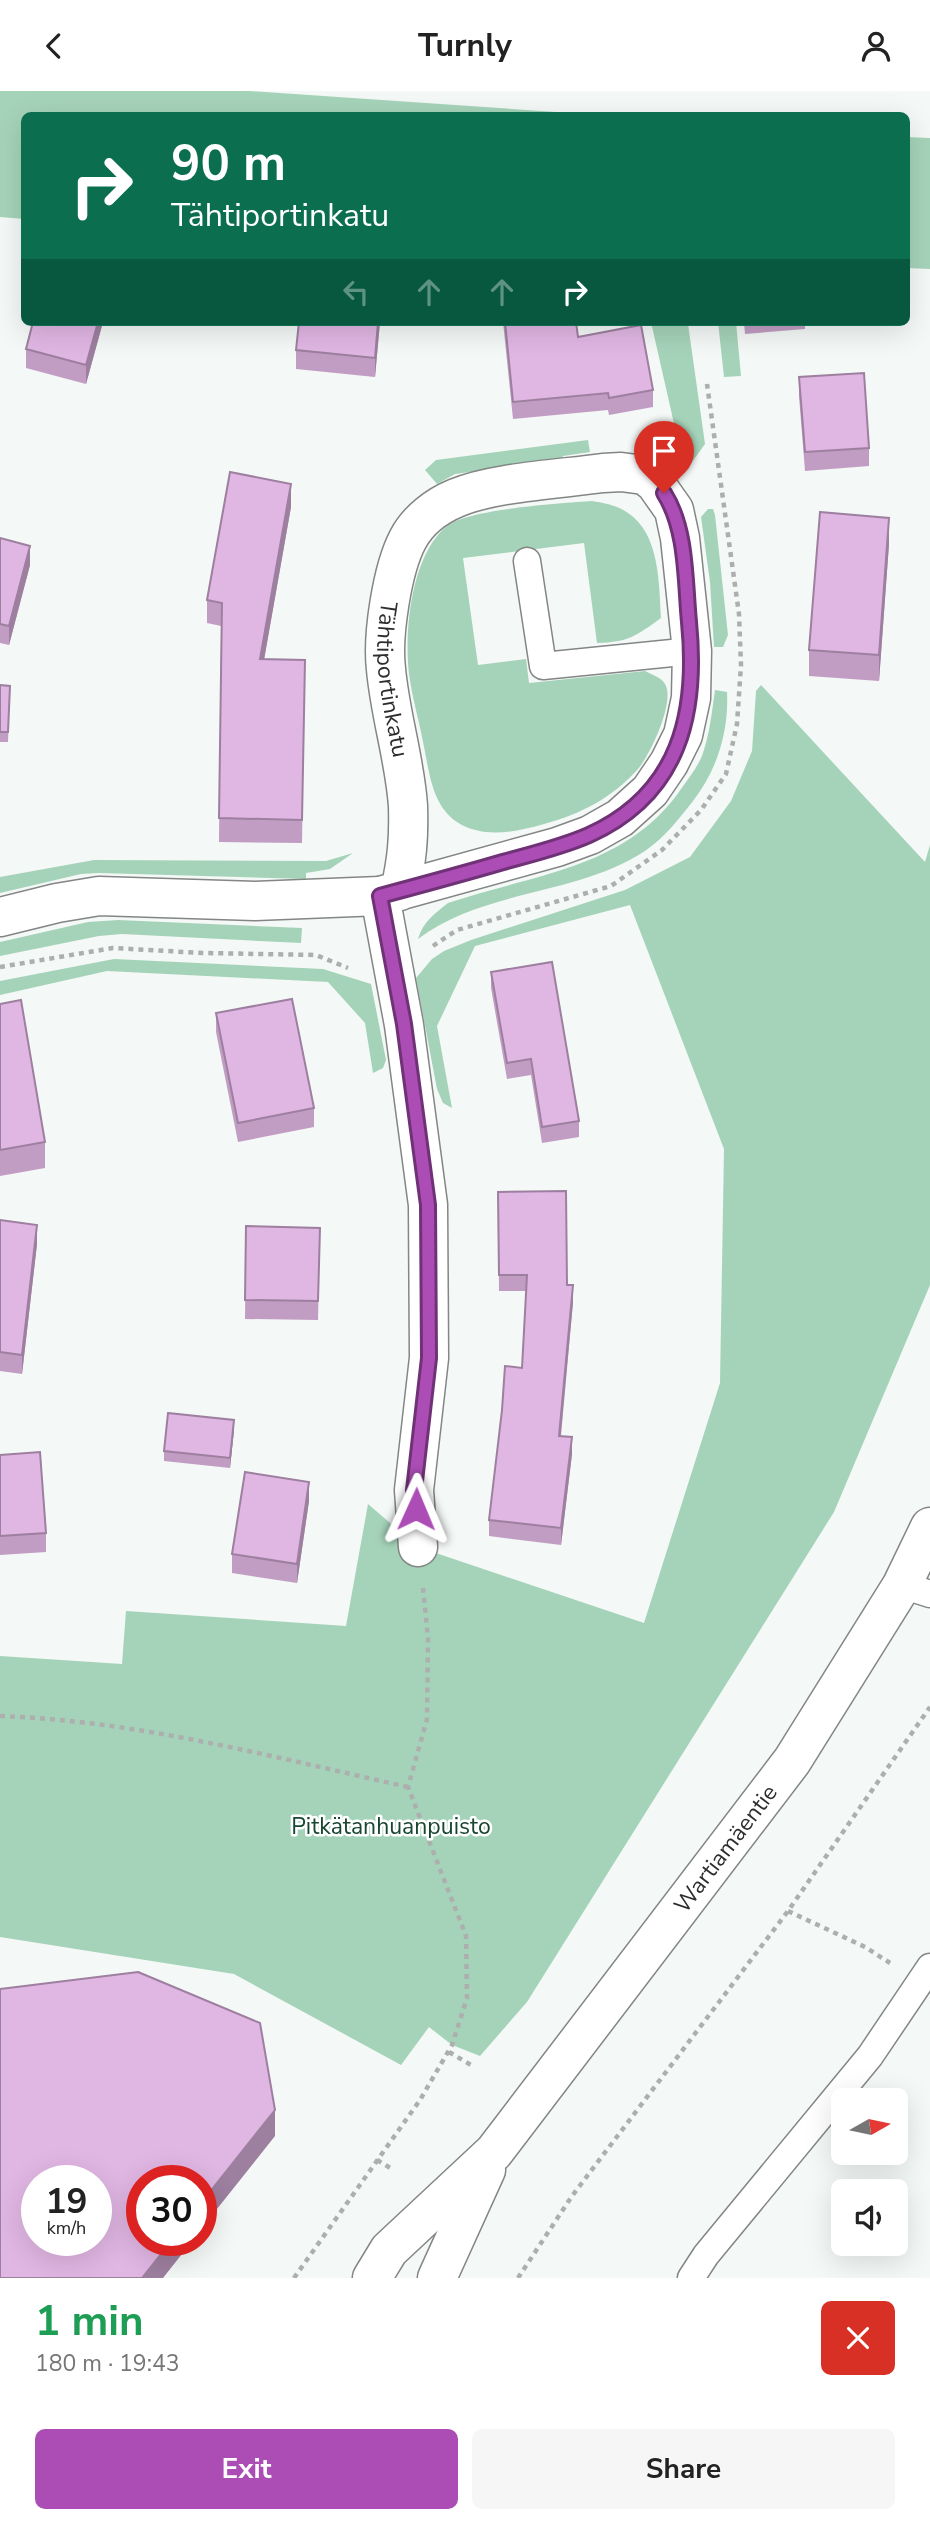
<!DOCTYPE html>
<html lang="en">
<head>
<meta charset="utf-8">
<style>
  :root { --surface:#fff; --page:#f6f6f6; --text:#222; --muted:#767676; --accent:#ac4db6 }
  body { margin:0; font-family:"Nunito Sans",sans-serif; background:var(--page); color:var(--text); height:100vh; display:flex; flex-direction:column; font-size:26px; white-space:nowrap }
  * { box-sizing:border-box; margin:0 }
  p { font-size:23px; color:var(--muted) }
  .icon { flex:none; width:38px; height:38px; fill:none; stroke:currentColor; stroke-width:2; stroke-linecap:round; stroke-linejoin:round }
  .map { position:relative; height:2187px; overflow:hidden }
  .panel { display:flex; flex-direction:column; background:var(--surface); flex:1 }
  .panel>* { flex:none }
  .guide { position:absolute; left:21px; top:21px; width:889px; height:214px; border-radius:10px; box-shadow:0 7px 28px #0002; background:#0b6e4f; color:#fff; overflow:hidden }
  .needle { width:46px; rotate:81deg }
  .buttons { position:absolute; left:831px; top:1997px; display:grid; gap:14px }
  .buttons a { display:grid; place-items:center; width:77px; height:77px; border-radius:10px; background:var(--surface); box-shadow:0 7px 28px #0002; font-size:35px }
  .speed { position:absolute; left:21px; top:2074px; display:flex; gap:14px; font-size:35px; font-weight:700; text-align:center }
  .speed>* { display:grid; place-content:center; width:91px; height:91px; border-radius:50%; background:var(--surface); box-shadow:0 7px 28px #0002; line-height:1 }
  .speed small { font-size:18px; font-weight:400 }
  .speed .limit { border:10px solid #d22; background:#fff; color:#111 }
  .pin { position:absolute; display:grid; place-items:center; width:60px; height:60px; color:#fff; margin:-72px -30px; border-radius:50% 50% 50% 0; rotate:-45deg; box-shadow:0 0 7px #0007 }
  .pin .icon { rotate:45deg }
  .me { position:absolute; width:77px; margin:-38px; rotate:1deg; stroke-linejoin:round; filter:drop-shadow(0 0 5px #0008) }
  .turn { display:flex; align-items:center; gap:24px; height:147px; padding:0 35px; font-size:32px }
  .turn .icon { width:91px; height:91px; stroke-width:2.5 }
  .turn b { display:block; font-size:49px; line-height:60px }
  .lanes { display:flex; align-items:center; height:66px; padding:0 35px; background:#0003; justify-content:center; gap:35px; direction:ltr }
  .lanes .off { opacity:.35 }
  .round { display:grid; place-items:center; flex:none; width:74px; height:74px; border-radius:10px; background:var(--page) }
  .overview { display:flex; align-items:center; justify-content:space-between; height:119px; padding:0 35px }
  h1 { font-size:42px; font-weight:700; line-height:52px; color:#1e9e55 }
  .button { display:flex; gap:14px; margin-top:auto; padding:14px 35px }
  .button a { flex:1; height:80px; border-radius:10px; background:var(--accent); color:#fff; font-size:28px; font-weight:700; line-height:80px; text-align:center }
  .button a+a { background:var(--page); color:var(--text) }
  header { display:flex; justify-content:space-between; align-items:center; height:91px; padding:0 35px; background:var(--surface); font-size:32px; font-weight:700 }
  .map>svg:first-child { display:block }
  .green { fill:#a5d3b9 }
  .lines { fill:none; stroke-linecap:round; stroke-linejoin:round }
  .lane-casing { stroke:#838684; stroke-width:29 }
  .street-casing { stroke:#838684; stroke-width:41 }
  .secondary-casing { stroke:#838684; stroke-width:41 }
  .path { stroke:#acafae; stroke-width:4.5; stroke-dasharray:5 5; stroke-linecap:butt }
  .lane { stroke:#fff; stroke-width:26 }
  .street { stroke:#fff; stroke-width:38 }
  .secondary { stroke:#fff; stroke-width:38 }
  .wall { fill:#c19dc3 }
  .shaded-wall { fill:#9d7f9f }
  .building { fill:#e0b6e3; stroke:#9d7f9f; stroke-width:2; fill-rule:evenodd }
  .route-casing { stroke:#703276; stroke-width:18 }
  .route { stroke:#ac4db6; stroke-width:12 }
  .labels { text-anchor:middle; stroke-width:5; stroke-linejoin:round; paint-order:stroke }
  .street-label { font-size:23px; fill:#2c2d2c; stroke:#fff }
  .park-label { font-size:23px; fill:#184630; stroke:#fff }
</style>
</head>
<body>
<header><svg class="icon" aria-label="back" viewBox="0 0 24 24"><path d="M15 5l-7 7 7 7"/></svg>Turnly<svg class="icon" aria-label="person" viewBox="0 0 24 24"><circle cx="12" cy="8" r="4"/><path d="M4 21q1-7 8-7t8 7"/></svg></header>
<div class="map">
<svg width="930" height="2187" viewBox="0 0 930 2187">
  <rect width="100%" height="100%" fill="#f4f8f6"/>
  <path class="green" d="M0,0H249L600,24H24V128L0,126Z
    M906,46L930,47V178L907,177Z
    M651,231H693L688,233L705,353L687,378L674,367L655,361L656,340L675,337Z
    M718,231H736L741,285L724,286Z
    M588,349L590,361L563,365L562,369L455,383L437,393L425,379L436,369Z
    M592,410C604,412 617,414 628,422C660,443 659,493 661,527C636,545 629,551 597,552L584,452L463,467L478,574L526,568L529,592L645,580C653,584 663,587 666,595C674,613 650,664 638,678C612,707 581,723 544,733C516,741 483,748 457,731C431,714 429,678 423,651C419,629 412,606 409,583C404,540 411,464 447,435C468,418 562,412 592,410Z
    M708,418H713L715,424L728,544L723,556H714L710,491L701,426Z
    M761,594L925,771L930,754V1194L834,1421L527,1911L480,1965L452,1954L429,1936L401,1974L234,1883L0,1846V1565L122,1573L126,1520L346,1535L368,1413L418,1456L644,1532L720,1292L724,1058L630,814L475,855L437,935L452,1017L443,1012L437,998L416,887L432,868L444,860L471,849L625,799L690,766L731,710L752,660L756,600Z
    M715,599L727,601C729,641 717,679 693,710C679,728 664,747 645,760C576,805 484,798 418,848C423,831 434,823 448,812C533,783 626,778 681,698C689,687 699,674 703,662C710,641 712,620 715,599Z
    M353,762L330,778L306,782V788L99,782L81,783L0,802V786L94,769L326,770Z
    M118,829L302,837L301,852L122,843L99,845L0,865V851L88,831Z
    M114,868L323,878L371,893L386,969L383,977L373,982L365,932L328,891L107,880L0,904V890Z"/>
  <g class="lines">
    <g class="lane-casing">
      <path id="lane" d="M527,470L543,575L692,560
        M902,1494L930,1503
        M691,2187L706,2164L870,1965L930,1876"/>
    </g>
    <g class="street-casing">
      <g id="street">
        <path d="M380,805L404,934L428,1114L429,1267L414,1399L418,1456"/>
        <path id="s1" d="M0,826L57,812L99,805L255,810L380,805L557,756L590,744L620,727L650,700L669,672L683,644L691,607L692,560L680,447L674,419L655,392L644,384L621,381L603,382C560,388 494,391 456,407C437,415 418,429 408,448C392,478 382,545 386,578C390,624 405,669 408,715C409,748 407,768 400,800"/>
      </g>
    </g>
    <g class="secondary-casing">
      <g id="secondary">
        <path id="s2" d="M372,2187L389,2159L494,2061L792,1670L902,1494L930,1436"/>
        <path d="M437,2187L486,2079"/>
      </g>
    </g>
    <path class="path" d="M433,855L457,839L611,795L662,759L701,719L726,683L737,633L741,574L739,523L707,293
      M0,876L113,857L203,862L316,864L348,877
      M0,1625C139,1630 273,1666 408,1696
      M788,1820L865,1856L890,1872
      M449,1961L471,1974
      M377,2069L392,2078
      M294,2187L420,2009L452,1954L467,1907L466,1845L408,1696L427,1628L428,1547L423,1497
      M518,2187L572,2105L788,1820L930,1616"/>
    <use href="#lane" class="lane"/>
    <use href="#street" class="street"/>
    <use href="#secondary" class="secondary"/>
  </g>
  <path class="wall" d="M103,231L86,293L26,277V258Z
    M380,231L375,286L296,278V259Z
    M503,231H576L578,246L653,299V316L609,324L608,319L513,328Z
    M744,231H805V238L745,243Z
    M799,286L869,357V375L805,380L799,305Z
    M291,416L264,568L305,569L302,752L219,751L221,535L207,532V509Z
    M0,447L30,474L9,554L0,552Z
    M889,453L879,590L809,585V559Z
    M0,594L10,595L8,651H0Z
    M491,881L579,1030V1046L542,1052L531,984L507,988L491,897Z
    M0,913L45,1051V1077L0,1085Z
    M216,922L314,1017V1036L238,1051L216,941Z
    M498,1101L567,1194L573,1211L561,1345L572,1363L561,1454L489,1445V1429L522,1277L526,1200H499Z
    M0,1129L37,1153L22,1283L0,1280Z
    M246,1135L320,1137L318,1229L245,1228Z
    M234,1339L230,1377L164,1370V1360Z
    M0,1364L46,1442V1461L0,1464Z
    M309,1410L297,1492L232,1482V1463Z"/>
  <path class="shaded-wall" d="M98,231H103L86,293V274Z
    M378,231H380L375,286V267Z
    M291,393V416L260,592V568Z
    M889,427V453L879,590V564Z
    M30,455V474L9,554V535Z
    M37,1134V1153L22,1283V1264Z
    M573,1194V1211L559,1361V1345Z
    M234,1329V1339L230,1377V1367Z
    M572,1346V1363L561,1454V1437Z
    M309,1391V1410L297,1492V1473Z
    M275,2019V2045L201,2138V2112Z
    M172,2149H193L163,2187H142Z"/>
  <path class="building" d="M33,231H98L86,274L26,258Z
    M299,231H378L375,267L296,259Z
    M505,231H576L578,246L641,234L653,299L609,307L608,302L513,311Z
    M864,282L869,357L805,361L799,286Z
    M230,381L291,393L260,568L305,569L302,729L219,727L222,512L207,509Z
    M820,421L889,427L879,564L809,559Z
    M0,447L30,455L9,535L0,533Z
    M0,594L10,595L8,641H0Z
    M552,871L579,1030L542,1036L531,968L507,972L491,881Z
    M292,908L314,1017L238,1032L216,922Z
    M21,909L45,1051L0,1059V913Z
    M566,1100L567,1194H573L559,1345L572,1346L561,1437L489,1429L502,1319L505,1275L522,1277L527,1184H499L498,1101Z
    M0,1129L37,1134L22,1264L0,1261Z
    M246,1135L320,1137L318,1210L245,1209Z
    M168,1322L234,1329L230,1367L164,1360Z
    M40,1361L46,1442L0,1445V1364Z
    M245,1381L309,1391L297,1473L232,1463Z
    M138,1881L260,1932L275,2019L201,2112V2090H142V2149H172L142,2187H0V1898ZM37,2090H96V2149H37Z"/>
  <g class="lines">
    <g class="route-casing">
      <path id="route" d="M416,1418L414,1399L429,1267L428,1114L404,933L380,805C421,794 462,783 503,771C532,763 562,756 589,744C680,703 698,622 689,531C685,489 687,438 664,402"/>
    </g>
    <use href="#route" class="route"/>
  </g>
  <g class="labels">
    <g class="street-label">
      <text dy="8" stroke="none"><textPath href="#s1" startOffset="1414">Tähtiportinkatu</textPath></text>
      <text dy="8" stroke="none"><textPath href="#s2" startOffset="558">Wartiamäentie</textPath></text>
    </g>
    <g class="park-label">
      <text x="391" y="1743">Pitkätanhuanpuisto</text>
    </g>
  </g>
</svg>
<div class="buttons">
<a><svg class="needle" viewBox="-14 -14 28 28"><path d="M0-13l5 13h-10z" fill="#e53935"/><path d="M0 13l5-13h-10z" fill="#767676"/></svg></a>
<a><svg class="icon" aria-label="sound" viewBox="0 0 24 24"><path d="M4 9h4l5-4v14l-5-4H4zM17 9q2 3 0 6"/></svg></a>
</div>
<div class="speed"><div>19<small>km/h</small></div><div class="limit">30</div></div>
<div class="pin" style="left:664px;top:402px;background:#d93025"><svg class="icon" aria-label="arrive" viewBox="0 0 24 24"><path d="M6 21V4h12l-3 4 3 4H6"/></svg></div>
<svg class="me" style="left:416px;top:1418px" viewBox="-20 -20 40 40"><path d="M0-17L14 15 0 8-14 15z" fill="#ac4db6" stroke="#fff" stroke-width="4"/></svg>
<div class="guide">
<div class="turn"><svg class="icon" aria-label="right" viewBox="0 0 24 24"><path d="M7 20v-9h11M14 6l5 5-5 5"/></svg><div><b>90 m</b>Tähtiportinkatu</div></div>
<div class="lanes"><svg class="icon off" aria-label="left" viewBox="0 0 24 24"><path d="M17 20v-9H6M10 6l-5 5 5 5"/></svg><svg class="icon off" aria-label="ahead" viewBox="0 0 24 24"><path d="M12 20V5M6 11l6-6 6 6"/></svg><svg class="icon off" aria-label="ahead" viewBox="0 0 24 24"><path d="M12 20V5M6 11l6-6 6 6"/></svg><svg class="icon" aria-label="right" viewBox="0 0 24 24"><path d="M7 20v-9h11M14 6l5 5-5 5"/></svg></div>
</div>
</div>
<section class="panel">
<div class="overview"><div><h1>1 min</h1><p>180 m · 19:43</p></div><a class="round" style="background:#d93025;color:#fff"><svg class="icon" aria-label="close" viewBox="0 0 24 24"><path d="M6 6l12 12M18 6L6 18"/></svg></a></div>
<div class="button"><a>Exit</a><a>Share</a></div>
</section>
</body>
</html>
